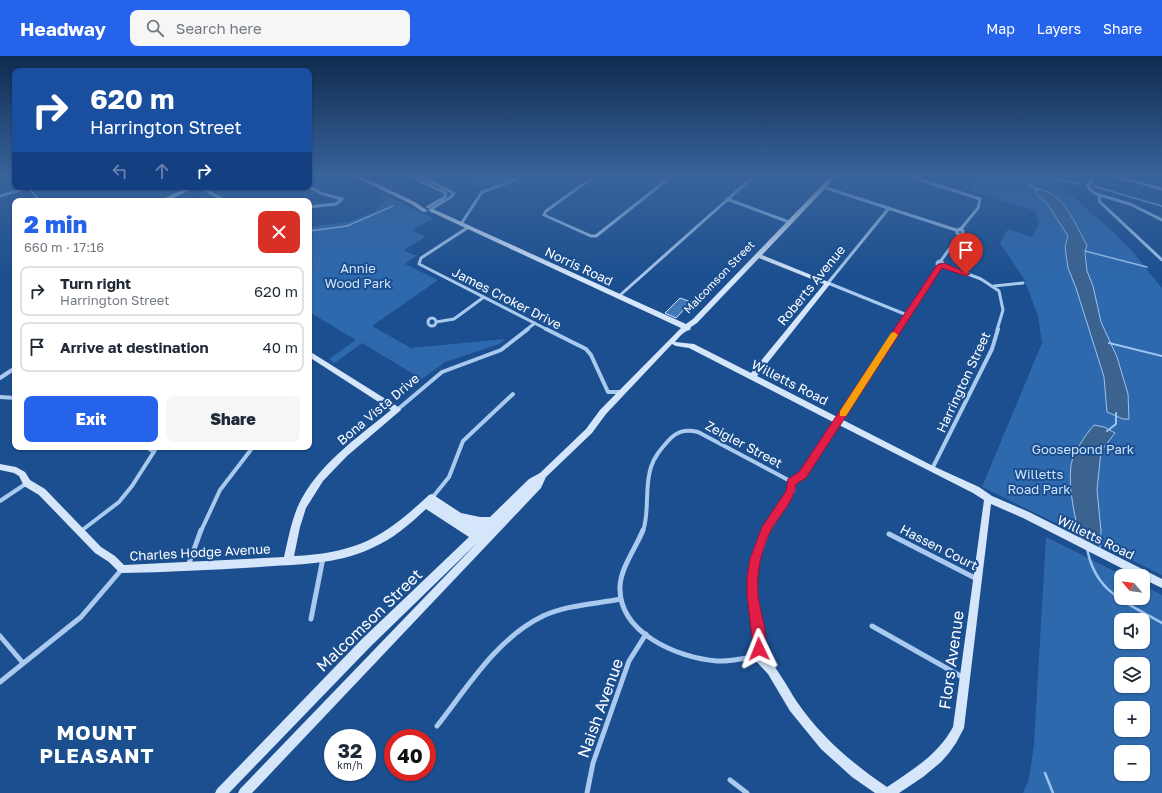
<!DOCTYPE html>
<html lang="en">
<head>
<meta charset="utf-8">
<style>
  :root { --surface:#fff; --page:#f6f6f7; --text:#1f2937; --muted:#747a83; --line:#e0e1e3; --accent:#2563eb }
  body { margin:0; font-family:"Golos Text",sans-serif; background:var(--page); color:var(--text); height:100vh; display:flex; flex-direction:column; font-size:15px; white-space:nowrap }
  * { box-sizing:border-box; margin:0 }
  p { font-size:13px; color:var(--muted) }
  .icon { flex:none; width:22px; height:22px; fill:none; stroke:currentColor; stroke-width:2; stroke-linecap:round; stroke-linejoin:round }
  .map { position:relative; flex:1; overflow:hidden }
  .side { position:absolute; left:12px; top:142px; width:300px; height:252px; display:flex; flex-direction:column; background:var(--surface); border-radius:8px; box-shadow:0 1px 3px #0004 }
  .side>* { flex:none }
  .banner { position:absolute; left:12px; top:12px; width:300px; height:122px; border-radius:8px; box-shadow:0 1px 3px #0004; background:#1a4fa0; color:#fff; overflow:hidden }
  .needle { width:26px; rotate:299deg }
  .buttons { position:absolute; left:1114px; top:513px; display:grid; gap:8px }
  .buttons a { display:grid; place-items:center; width:36px; height:36px; border-radius:8px; background:var(--surface); box-shadow:0 1px 3px #0004; font-size:20px }
  .speed { position:absolute; left:324px; top:673px; display:flex; gap:8px; font-size:20px; font-weight:700; text-align:center }
  .speed>* { display:grid; place-content:center; width:52px; height:52px; border-radius:50%; background:var(--surface); box-shadow:0 1px 3px #0004; line-height:1 }
  .speed small { font-size:10px; font-weight:400 }
  .speed .limit { border:6px solid #d22; background:#fff; color:#111 }
  .pin { position:absolute; display:grid; place-items:center; width:34px; height:34px; color:#fff; margin:-41px -17px; border-radius:50% 50% 50% 0; rotate:-45deg; box-shadow:0 0 4px #0007 }
  .pin .icon { rotate:45deg }
  .me { position:absolute; width:44px; margin:-22px; rotate:358deg; stroke-linejoin:round; filter:drop-shadow(0 0 3px #0008) }
  .turn { display:flex; align-items:center; gap:14px; height:84px; padding:0 12px; font-size:18px }
  .turn .icon { width:52px; height:52px; stroke-width:2.5 }
  .turn b { display:block; font-size:28px; line-height:34px }
  .lanes { display:flex; align-items:center; height:38px; padding:0 12px; background:#0003; justify-content:center; gap:20px; direction:ltr }
  .lanes .off { opacity:.35 }
  .round { display:grid; place-items:center; flex:none; width:42px; height:42px; border-radius:8px; background:var(--page) }
  .head { display:flex; align-items:center; justify-content:space-between; height:68px; padding:0 12px }
  h1 { font-size:24px; font-weight:800; line-height:30px; color:var(--accent) }
  .action { display:flex; gap:8px; margin-top:auto; padding:8px 12px }
  .action a { flex:1; height:46px; border-radius:8px; background:var(--accent); color:#fff; font-size:16px; font-weight:800; line-height:46px; text-align:center }
  .action a+a { background:var(--page); color:var(--text) }
  ul { padding:0; list-style:none }
  li { display:flex; align-items:center; gap:12px; height:50px; margin:0 8px 6px; padding:0 4px; border:2px solid var(--line); border-radius:8px }
  li div { flex:1 }
  li b { display:block; font-size:15px }
  li em { font-style:normal }
  header { display:flex; align-items:center; gap:24px; box-sizing:border-box; height:56px; padding:0 20px; background:var(--accent); color:#fff }
  header strong { font-size:19px }
  nav { display:flex; gap:22px; margin-inline-start:auto; font-size:14px }
  .search { width:280px; height:36px; background:var(--page); display:flex; align-items:center; gap:10px; box-sizing:border-box; padding:0 14px; border-radius:8px; color:var(--muted); font-size:15px }
  .map>svg:first-child { display:block }
  .green { fill:#2e69ad; fill-rule:evenodd }
  .water { fill:#3c6290; stroke:#9cc4f0 }
  .lines { fill:none; stroke-linecap:round; stroke-linejoin:round }
  .stream-far2 { stroke:#9cc4f0; stroke-width:1.5 }
  .stream-far1 { stroke:#9cc4f0; stroke-width:2 }
  .stream { stroke:#9cc4f0; stroke-width:2.5 }
  .building { fill:#4478b7; stroke:#cfe3fa }
  .street-far2 { stroke:#a9c9ee; stroke-width:3 }
  .street-far1 { stroke:#a9c9ee; stroke-width:4 }
  .street { stroke:#a9c9ee; stroke-width:5 }
  .secondary { fill:#d6e6fa; fill-rule:evenodd }
  .route { fill:#e11d48; stroke:#92132f }
  .slow { fill:#f59e0b }
  .labels { text-anchor:middle; stroke-width:4; stroke-linejoin:round; paint-order:stroke }
  .far-street-label { font-size:11px; fill:#fff; stroke:#1b4f8f }
  .street-label { font-size:13px; fill:#fff; stroke:#1b4f8f }
  .park-label { font-size:13px; fill:#cfe3fa; stroke:#1b4f8f }
  .near-street-label { font-size:16px; fill:#fff; stroke:#1b4f8f }
  .near-district-label { font-size:20px; font-weight:bold; letter-spacing:1px; fill:#fff; stroke:#1b4f8f }
</style>
</head>
<body>
<header>
<strong>Headway</strong>
<div class="search"><svg class="icon" aria-label="search" viewBox="0 0 24 24"><circle cx="10" cy="10" r="6"/><path d="M15 15l6 6"/></svg>Search here</div>
<nav><a>Map</a><a>Layers</a><a>Share</a></nav>
</header>
<div class="map">
<svg width="1162" height="737" viewBox="0 0 1162 737">
  <rect width="100%" height="100%" fill="#1b4f8f"/>
  <path class="green" d="M461,119H515C508,129 492,130 481,131Z
    M975,119H1043L1071,139L1109,172L1132,195L1162,232V519L982,431L1042,287L1038,260L1024,223L1000,187L1008,173L1032,181L1039,168L1035,155L968,134L978,120Z
    M380,137L433,162L413,174L425,181L404,194L414,199H418L405,208L438,224L372,270L411,292L505,283L499,288L445,306L422,323L362,287L335,307L329,303L356,284L309,256V171L350,165L374,156L384,145Z
    M1046,481L1124,520H1121V542H1143V529L1162,539V737H1023L1029,723L1034,688ZM1121,564H1143V586H1121ZM1121,608H1143V630H1121ZM1121,652H1143V674H1121ZM1121,696H1143V718H1121Z"/>
  <path class="water" d="M1036,133C1065,135 1074,168 1087,189L1085,197L1087,215L1093,230L1101,266L1117,301L1128,338L1129,363H1123L1107,356L1104,321L1076,232L1068,212L1065,191L1068,180L1047,147L1035,137Z
    M1094,369L1104,371L1115,377L1101,395L1097,434L1101,475L1100,494L1081,485C1075,462 1068,433 1071,409C1073,397 1086,378 1094,369Z"/>
  <g class="lines">
    <path class="stream-far2" d="M1021,122L1041,120L1080,128
      M1023,125L1038,134
      M1093,130L1162,150
      M28,131L40,145
      M309,175L347,170L393,150
      M1085,195L1147,211"/>
    <path class="stream-far1" d="M1109,287L1162,300
      M1107,375L1116,368V357"/>
    <path class="stream" d="M1087,492C1095,537 1126,546 1162,567
      M1045,717L1053,737"/>
  </g>
  <path class="building" d="M680,242L691,246L676,262L665,257Z"/>
  <g class="lines">
    <path class="street-far2" d="M407,119L446,137L445,141L428,151
      M416,119L454,137L451,141L431,153
      M596,119L546,155L544,159L591,180H596L673,119
      M906,119L980,143L978,152L960,174
      M1092,119L1093,123L1088,129L1089,133L1096,138L1130,148L1162,164
      M1111,119L1162,133
      M200,131L225,145
      M309,131L323,138L342,143L336,148L309,151
      M823,131L956,174
      M0,140L30,131
      M1101,140L1099,142L1100,146L1162,204
      M727,143L789,166
      M889,152L828,227L907,259
      M461,168L482,136L510,126L522,119
      M467,172L421,202L419,208L548,274
      M957 176a3 3 0 1 1 6 0a3 3 0 1 1-6 0Z
      M937 208a3 3 0 1 1 6 0a3 3 0 1 1-6 0Z
      M940,206L960,178
      M944,209L981,223L999,235L1003,254L997,274
      M994,230L1023,227
      M618,241L755,119
      M428 266a4 4 0 1 1 8 0a4 4 0 1 1-8 0Z
      M436,266L454,263L484,241
      M526,274L535,267
      M898,274L940,210"/>
    <path class="street-far1" d="M546,273L586,293L591,299L608,336H622
      M0,322L15,312
      M0,341L15,342
      M397,354L442,316L501,294L528,273
      M838,365L899,273
      M146,391L153,395
      M932,413L992,293L998,273
      M432,442L449,421L463,385L513,338
      M0,445L27,427
      M81,475L119,446L132,430L157,391
      M201,475L220,434L253,391
      M643,475C650,455 644,432 651,411C654,401 661,393 668,385C677,375 685,373 698,376L792,426"/>
    <path class="street" d="M643,474C636,492 621,511 620,530C618,577 678,602 717,605C731,606 745,602 759,600
      M889,478L977,523
      M188,510L201,474
      M311,563L323,502
      M872,570L964,622
      M0,580L23,607
      M0,626L81,561L122,513
      M437,670C467,632 497,582 543,560C567,549 595,548 621,543
      M730,724L747,737
      M587,737L593,707L629,605L646,578"/>
    <path class="secondary" d="M351,119H358L415,146L428,155L423,156L411,148Z
      M832,119H838L762,199L831,227L757,320L935,411L979,431L992,440L1029,456L1162,523V532L1143,523V520H1137L1023,462L991,448L964,672L956,687L949,697L941,706L923,721L899,737H875L852,721L821,693L790,655L768,618L755,604L754,600L755,582L748,540L747,521L750,503L761,474L787,435L789,423L799,417L833,366L689,292L676,290L672,288L606,358L592,377L546,421L541,432L252,737H238L240,733L477,487L370,591L229,737H215L217,733L362,583L469,481L426,453C410,468 393,483 372,492C337,509 297,508 259,511C213,514 168,516 122,517L119,516L109,506L95,497L39,439L24,430L19,420L14,417L0,414V408L16,411L25,416L30,424L45,433L101,491L115,500L124,509L284,501C288,484 291,466 298,450C317,409 357,382 391,354L309,301V295L400,352L401,354L347,400L323,425L306,452L300,471L294,500C357,497 383,482 429,439L432,438L461,457L480,461H490L529,423L540,417L586,373L600,354L681,272L429,155V153H433L686,268L693,263ZM759,202L824,228L751,317L694,288L675,286C679,281 684,275 690,274L691,271L697,267ZM839,369L973,437L984,444L953,671C938,699 912,714 887,731C853,708 821,681 797,646C786,629 779,614 764,598L765,582L758,540L757,521L760,503L770,476L795,436L796,428L805,421Z
      M188,131H196L167,145H159Z"/>
  </g>
  <linearGradient id="sky" x2="0" y2="1"><stop stop-color="#0f2b4f"/><stop offset="0.54" stop-color="#39639b"/><stop offset="1" stop-color="#39639b" stop-opacity="0"/></linearGradient>
  <rect width="1162" height="222" fill="url(#sky)"/>
  <path class="route" d="M944,207L970,218L966,220L942,212L806,422L796,428C794,447 778,460 770,476C766,485 762,496 760,506C758,517 757,528 758,539C760,558 770,579 763,597L759,599L754,597L747,540V521L750,503L762,471L786,435L788,423L799,416L937,209Z"/>
  <path class="slow" d="M894,276L898,279L846,360H840V355L891,277Z"/>
  <g class="labels">
    <g class="far-street-label">
      <text transform="translate(719 221) rotate(-46)" y="4">Malcomson Street</text>
    </g>
    <g class="street-label">
      <text transform="translate(579 210) rotate(25)" y="5">Norris Road</text>
      <text transform="translate(811 229) rotate(-51)" y="5">Roberts Avenue</text>
      <text transform="translate(507 242) rotate(27)" y="5">James Croker Drive</text>
      <text transform="translate(790 326) rotate(27)" y="5">Willetts Road</text>
      <text transform="translate(963 326) rotate(-65)" y="5">Harrington Street</text>
      <text transform="translate(378 353) rotate(-40)" y="5">Bona Vista Drive</text>
      <text transform="translate(744 388) rotate(28)" y="5">Zeigler Street</text>
      <text transform="translate(1096 481) rotate(26)" y="5">Willetts Road</text>
      <text transform="translate(939 491) rotate(27)" y="5">Hassen Court</text>
      <text transform="translate(200 496) rotate(-3)" y="5">Charles Hodge Avenue</text>
    </g>
    <g class="park-label">
      <text x="358" y="217">Annie<tspan x="358" dy="15">Wood Park</tspan></text>
      <text x="1083" y="398">Goosepond Park</text>
      <text x="1039" y="423">Willetts<tspan x="1039" dy="15">Road Park</tspan></text>
    </g>
    <g class="near-street-label">
      <text transform="translate(369 564) rotate(-44)" y="6">Malcomson Street</text>
      <text transform="translate(951 604) rotate(-82)" y="6">Flors Avenue</text>
      <text transform="translate(600 652) rotate(-70)" y="6">Naish Avenue</text>
    </g>
    <g class="near-district-label">
      <text x="97" y="684">MOUNT<tspan x="97" dy="23">PLEASANT</tspan></text>
    </g>
  </g>
</svg>
<div class="buttons">
<a><svg class="needle" viewBox="-14 -14 28 28"><path d="M0-13l5 13h-10z" fill="#e53935"/><path d="M0 13l5-13h-10z" fill="#747a83"/></svg></a>
<a><svg class="icon" aria-label="sound" viewBox="0 0 24 24"><path d="M4 9h4l5-4v14l-5-4H4zM17 9q2 3 0 6"/></svg></a>
<a><svg class="icon" aria-label="layers" viewBox="0 0 24 24"><path d="M12 4l9 5-9 5-9-5zM3 14l9 5 9-5"/></svg></a>
<a>+</a>
<a>−</a>
</div>
<div class="speed"><div>32<small>km/h</small></div><div class="limit">40</div></div>
<div class="pin" style="left:966px;top:218px;background:#d93025"><svg class="icon" aria-label="arrive" viewBox="0 0 24 24"><path d="M6 21V4h12l-3 4 3 4H6"/></svg></div>
<svg class="me" style="left:759px;top:593px" viewBox="-20 -20 40 40"><path d="M0-17L14 15 0 8-14 15z" fill="#e11d48" stroke="#fff" stroke-width="4"/></svg>
<div class="banner">
<div class="turn"><svg class="icon" aria-label="right" viewBox="0 0 24 24"><path d="M7 20v-9h11M14 6l5 5-5 5"/></svg><div><b>620 m</b>Harrington Street</div></div>
<div class="lanes"><svg class="icon off" aria-label="left" viewBox="0 0 24 24"><path d="M17 20v-9H6M10 6l-5 5 5 5"/></svg><svg class="icon off" aria-label="ahead" viewBox="0 0 24 24"><path d="M12 20V5M6 11l6-6 6 6"/></svg><svg class="icon" aria-label="right" viewBox="0 0 24 24"><path d="M7 20v-9h11M14 6l5 5-5 5"/></svg></div>
</div>
<section class="side">
<div class="head"><div><h1>2 min</h1><p>660 m · 17:16</p></div><a class="round" style="background:#d93025;color:#fff"><svg class="icon" aria-label="close" viewBox="0 0 24 24"><path d="M6 6l12 12M18 6L6 18"/></svg></a></div>
<ul>
<li><svg class="icon" aria-label="right" viewBox="0 0 24 24"><path d="M7 20v-9h11M14 6l5 5-5 5"/></svg><div><b>Turn right</b><p>Harrington Street</p></div><em>620 m</em></li>
<li><svg class="icon" aria-label="arrive" viewBox="0 0 24 24"><path d="M6 21V4h12l-3 4 3 4H6"/></svg><div><b>Arrive at destination</b></div><em>40 m</em></li>
</ul>
<div class="action"><a>Exit</a><a>Share</a></div>
</section>
</div>
</body>
</html>
